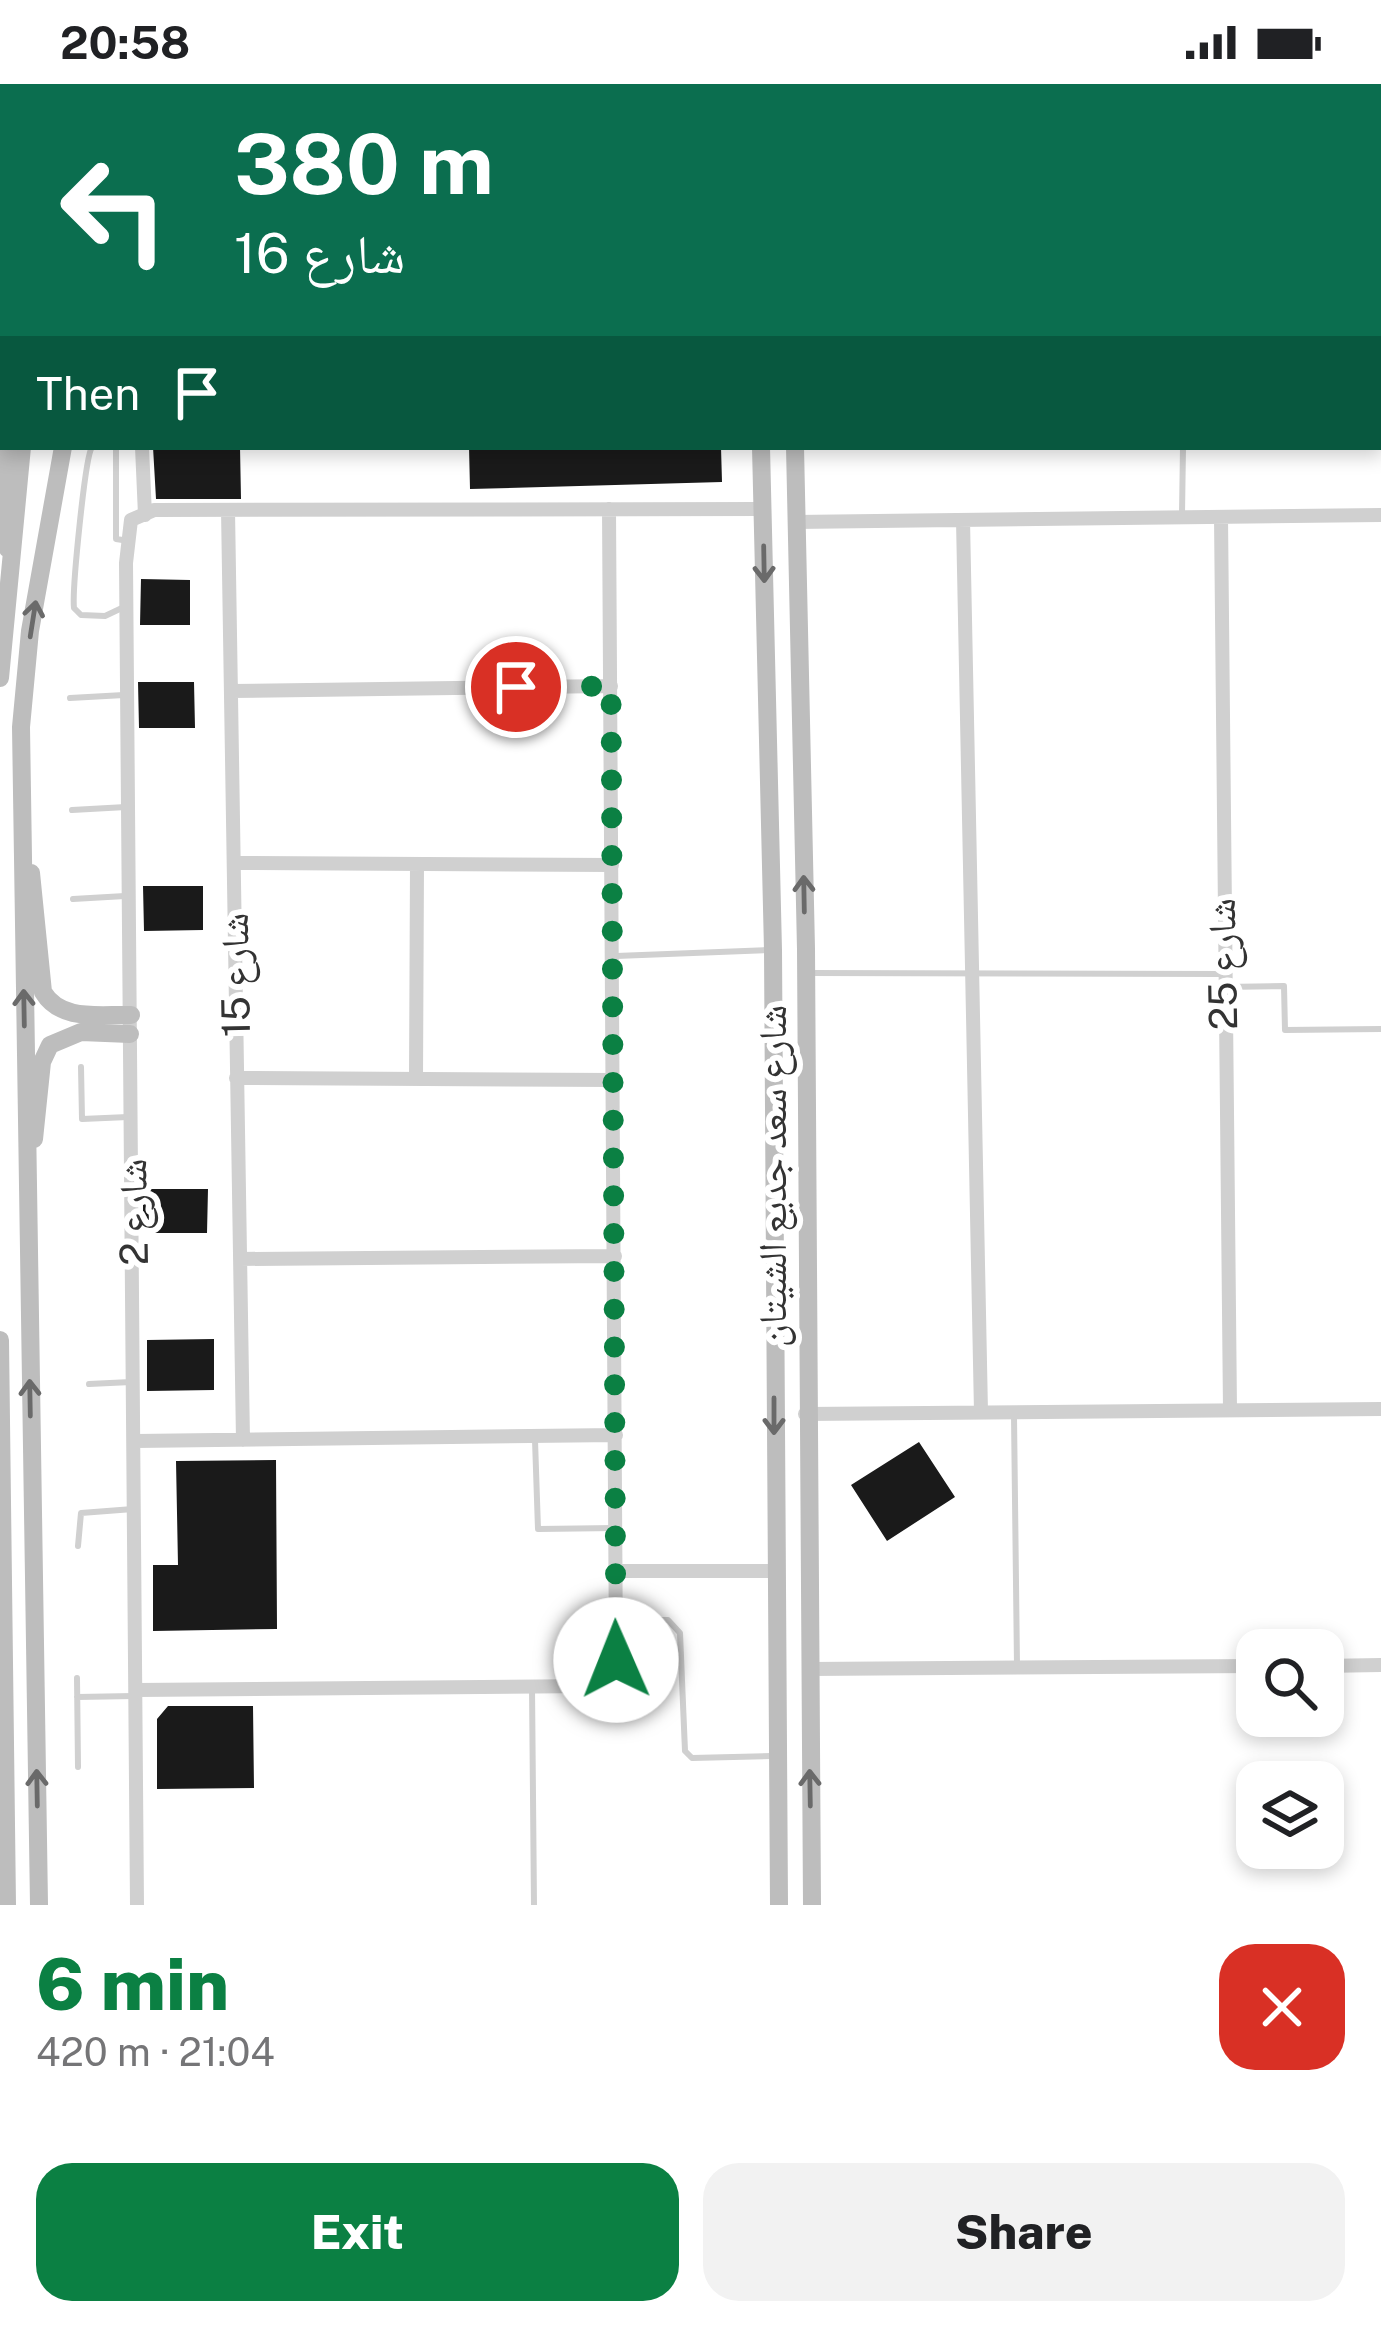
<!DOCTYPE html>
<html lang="en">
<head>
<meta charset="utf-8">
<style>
  :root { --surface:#fff; --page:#f2f2f2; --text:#202124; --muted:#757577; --accent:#0b8043 }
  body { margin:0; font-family:"Public Sans","Noto Naskh Arabic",sans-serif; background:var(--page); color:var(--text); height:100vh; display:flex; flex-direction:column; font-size:45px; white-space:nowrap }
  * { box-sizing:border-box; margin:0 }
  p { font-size:39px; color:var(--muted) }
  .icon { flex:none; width:66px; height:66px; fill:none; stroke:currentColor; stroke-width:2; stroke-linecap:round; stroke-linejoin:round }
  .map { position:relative; height:1821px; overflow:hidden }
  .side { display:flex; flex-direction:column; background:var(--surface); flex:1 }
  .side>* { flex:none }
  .top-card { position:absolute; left:0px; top:0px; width:1383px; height:366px; box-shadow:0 6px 18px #0003; background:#0b6e4f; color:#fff; overflow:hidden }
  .controls { position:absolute; left:1236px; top:1545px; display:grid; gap:24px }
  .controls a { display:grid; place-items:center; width:108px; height:108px; border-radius:24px; background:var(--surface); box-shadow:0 6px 18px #0003; font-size:60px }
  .pin { position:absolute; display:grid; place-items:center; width:102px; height:102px; color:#fff; margin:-51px; border:6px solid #fff; border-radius:50%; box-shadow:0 3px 12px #0007 }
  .me { position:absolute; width:132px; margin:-66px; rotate:359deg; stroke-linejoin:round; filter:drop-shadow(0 0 9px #0008) }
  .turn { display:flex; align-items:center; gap:42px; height:252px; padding:0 36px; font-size:54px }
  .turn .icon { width:156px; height:156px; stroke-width:2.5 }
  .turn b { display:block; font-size:84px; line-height:102px }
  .then { display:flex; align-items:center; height:114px; padding:0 36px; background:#0003; gap:24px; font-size:45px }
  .round { display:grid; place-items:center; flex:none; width:126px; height:126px; border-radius:36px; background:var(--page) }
  .head { display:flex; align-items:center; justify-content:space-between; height:204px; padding:0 36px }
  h1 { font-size:72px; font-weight:800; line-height:90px; color:var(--accent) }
  .cta { display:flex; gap:24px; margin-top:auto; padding:24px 36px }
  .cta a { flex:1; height:138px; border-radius:36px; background:var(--accent); color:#fff; font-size:48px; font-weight:800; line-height:138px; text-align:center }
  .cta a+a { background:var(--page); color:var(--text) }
  .status { display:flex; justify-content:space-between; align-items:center; height:84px; padding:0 60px; background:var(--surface); direction:ltr }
  .status svg { height:33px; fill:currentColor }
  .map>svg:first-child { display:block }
  .building { fill:#1a1a1a }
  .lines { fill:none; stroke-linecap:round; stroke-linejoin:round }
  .lane { stroke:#d0d0d0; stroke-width:6 }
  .street { stroke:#d0d0d0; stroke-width:14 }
  .secondary { stroke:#bdbdbd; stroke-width:18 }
  .oneway { stroke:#6a6a6a }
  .route { stroke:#0b8043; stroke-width:21; stroke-dasharray:0 37.8 }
  .labels { text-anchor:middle; stroke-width:12; stroke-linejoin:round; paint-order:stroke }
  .street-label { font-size:39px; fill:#333; stroke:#fff }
</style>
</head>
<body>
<div class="status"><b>20:58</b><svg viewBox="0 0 49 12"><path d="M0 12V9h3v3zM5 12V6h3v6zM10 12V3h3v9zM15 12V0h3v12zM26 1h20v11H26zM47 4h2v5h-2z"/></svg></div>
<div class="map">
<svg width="1381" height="1821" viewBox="0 0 1381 1821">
  <rect width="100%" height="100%" fill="#fff"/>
  <path class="building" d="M153,363H240L241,415H156Z
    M469,363H721L722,398L470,405Z
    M141,495L190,496V541H140Z
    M138,598H194L195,644H139Z
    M143,802H203V846L144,847Z
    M143,1105H208L207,1149H143Z
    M214,1255V1306L147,1307V1256Z
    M919,1358L955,1413L887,1457L851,1401Z
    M276,1376L277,1545L153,1547V1481H178L176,1377Z
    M168,1622H253L254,1704L157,1705V1635Z"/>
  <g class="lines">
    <path class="lane" d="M32,0L35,3
      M802,0V3
      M5,3V0
      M0,117L3,110
      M92,363C85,373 72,506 74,524L81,531L105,532L124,523
      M116,363V455L129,457
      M1182,431L1183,363
      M70,614L124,611
      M72,726L126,723
      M73,815L125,812
      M616,872L770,866
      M809,889L1222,890
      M1224,903L1284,902L1285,946L1381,945
      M81,983L82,1035L128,1033
      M89,1300L131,1298
      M1014,1332L1017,1582
      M535,1356L538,1445L616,1444
      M78,1462L81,1429L133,1425
      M620,1536H668L680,1549L685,1667L692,1674L772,1672
      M77,1594L78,1683
      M532,1603L534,1821
      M77,1613L134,1612"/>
    <path class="street" d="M1188,0L1189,3
      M366,3V0
      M142,363L145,431
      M228,426L243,1356
      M1221,433L1230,1326
      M963,436L981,1328
      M795,438L1381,431
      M231,607L611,602
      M234,779L612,781
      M236,994L613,996
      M416,995L417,780
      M240,1175L615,1172
      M805,1330L1381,1325
      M136,1357L616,1351
      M616,1487H775
      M1323,1582L1381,1581
      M809,1585L1257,1582
      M137,1606L594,1602L616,1576L609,425
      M137,1821L126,479L131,436L154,426L762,425"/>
    <path class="secondary" d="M1354,0V3
      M54,3L55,0
      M68,3V0
      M97,3V0
      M1380,124H1381
      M0,188L3,183
      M1380,220H1381
      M0,228L3,221
      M1380,256H1381
      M0,275L3,282
      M4,363L8,465
      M761,363L773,866L779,1821
      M795,363L806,865L812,1821
      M0,594L22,363
      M31,789L43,908C61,938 99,930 131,931
      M34,1055L42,978L50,961L81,948L130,950
      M0,1256L7,1821
      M39,1821L21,643L30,547L63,363"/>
  </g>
  <defs><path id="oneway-shaft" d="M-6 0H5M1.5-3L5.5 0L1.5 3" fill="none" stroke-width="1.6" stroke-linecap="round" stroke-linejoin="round" transform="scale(3)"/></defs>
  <g class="oneway">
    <use href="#oneway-shaft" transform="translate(764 480) rotate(89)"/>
    <use href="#oneway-shaft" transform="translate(33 535) rotate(-81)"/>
    <use href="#oneway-shaft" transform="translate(804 810) rotate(-91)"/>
    <use href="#oneway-shaft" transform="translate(24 924) rotate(-91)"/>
    <use href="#oneway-shaft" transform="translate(30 1314) rotate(-91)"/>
    <use href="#oneway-shaft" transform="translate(774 1332) rotate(90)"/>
    <use href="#oneway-shaft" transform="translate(37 1704) rotate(-91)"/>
    <use href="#oneway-shaft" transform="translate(810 1704) rotate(-91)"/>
  </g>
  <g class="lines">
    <path class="route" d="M516,603L611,602L616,1576"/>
  </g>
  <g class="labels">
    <g class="street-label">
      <text transform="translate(1222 880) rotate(-91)" y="14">شارع 25</text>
      <text transform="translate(235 891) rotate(-91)" y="14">شارع 15</text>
      <text transform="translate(772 1092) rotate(-90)" y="14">شارع سعد جديع الشيتان</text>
      <text transform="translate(133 1128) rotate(-91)" y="14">شارع 2</text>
    </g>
  </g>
</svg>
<div class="controls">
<a><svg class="icon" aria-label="search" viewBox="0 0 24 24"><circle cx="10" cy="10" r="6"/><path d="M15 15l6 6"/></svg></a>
<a><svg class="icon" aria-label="layers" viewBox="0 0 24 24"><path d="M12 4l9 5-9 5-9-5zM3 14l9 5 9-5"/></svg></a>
</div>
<div class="pin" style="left:516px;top:603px;background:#d93025"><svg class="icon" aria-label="arrive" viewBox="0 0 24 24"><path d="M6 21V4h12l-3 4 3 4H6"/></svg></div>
<svg class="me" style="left:616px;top:1576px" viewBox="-20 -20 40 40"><circle r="19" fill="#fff"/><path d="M0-13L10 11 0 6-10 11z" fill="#0b8043"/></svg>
<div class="top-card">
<div class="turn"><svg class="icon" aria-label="left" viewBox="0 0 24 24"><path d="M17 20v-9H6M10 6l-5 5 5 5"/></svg><div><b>380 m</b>شارع 16</div></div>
<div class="then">Then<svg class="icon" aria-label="arrive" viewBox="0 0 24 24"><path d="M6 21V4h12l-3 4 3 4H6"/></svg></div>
</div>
</div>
<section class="side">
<div class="head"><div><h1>6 min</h1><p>420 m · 21:04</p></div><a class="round" style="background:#d93025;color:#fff"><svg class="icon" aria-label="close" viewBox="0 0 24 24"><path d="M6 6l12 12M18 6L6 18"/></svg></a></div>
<div class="cta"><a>Exit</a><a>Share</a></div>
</section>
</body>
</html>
